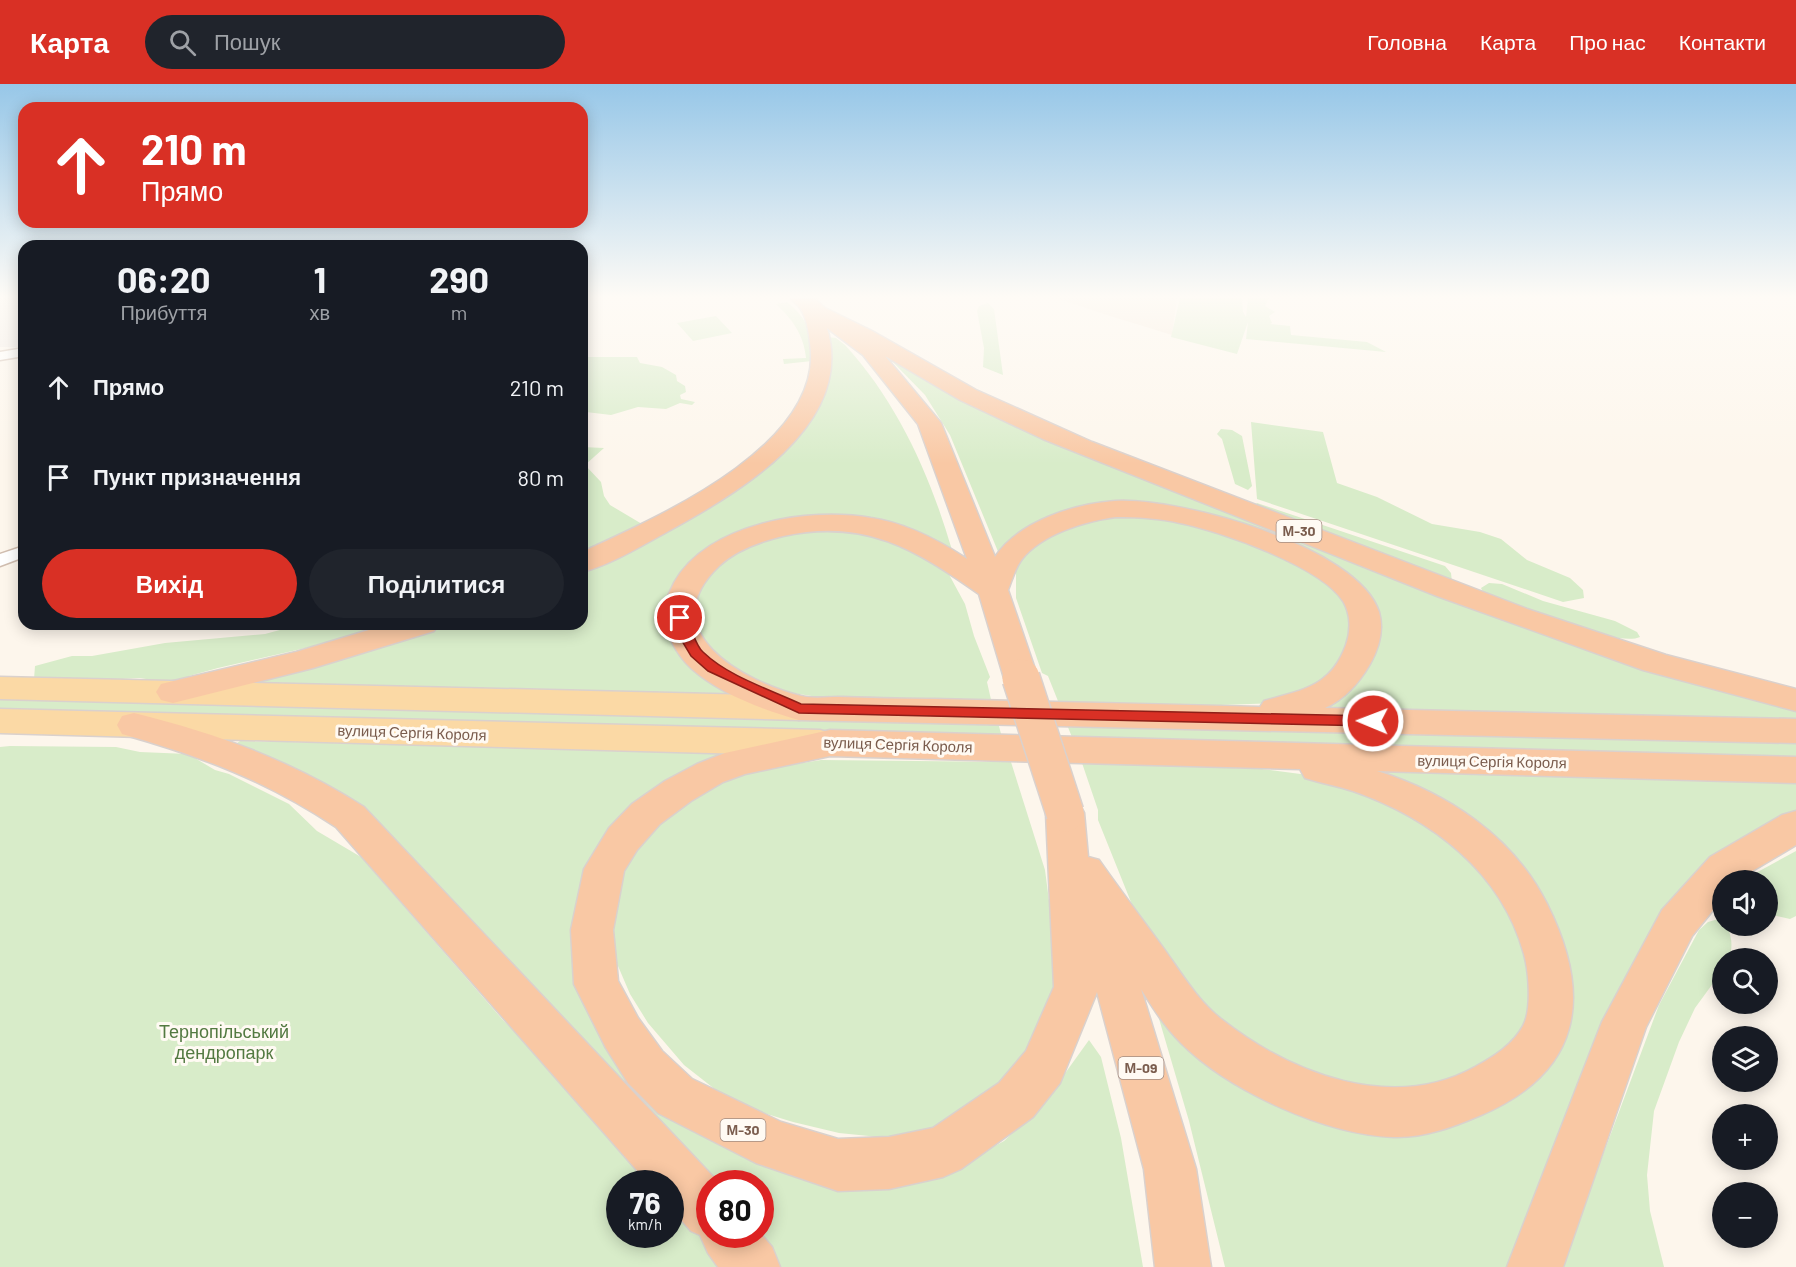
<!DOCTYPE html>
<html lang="uk">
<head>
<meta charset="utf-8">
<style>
  :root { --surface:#171b24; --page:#20242c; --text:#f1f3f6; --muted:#9ea1a6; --accent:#d93025 }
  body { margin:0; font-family:Barlow,sans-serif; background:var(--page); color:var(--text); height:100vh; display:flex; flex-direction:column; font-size:22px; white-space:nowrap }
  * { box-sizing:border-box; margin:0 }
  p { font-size:20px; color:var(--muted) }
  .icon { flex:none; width:33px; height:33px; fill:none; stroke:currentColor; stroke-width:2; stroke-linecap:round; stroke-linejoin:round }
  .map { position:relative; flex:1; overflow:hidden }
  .details { position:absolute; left:18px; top:156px; width:570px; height:390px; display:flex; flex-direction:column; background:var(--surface); border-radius:18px; box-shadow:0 3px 15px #0003 }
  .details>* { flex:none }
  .top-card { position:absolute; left:18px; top:18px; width:570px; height:126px; border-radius:18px; box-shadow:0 3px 15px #0003; background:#d93025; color:#fff; overflow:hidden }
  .buttons { position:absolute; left:1712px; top:786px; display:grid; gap:12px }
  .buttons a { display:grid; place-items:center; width:66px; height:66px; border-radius:50%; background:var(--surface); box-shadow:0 3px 15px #0003; font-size:30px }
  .speed { position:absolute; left:606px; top:1086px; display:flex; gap:12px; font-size:30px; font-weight:700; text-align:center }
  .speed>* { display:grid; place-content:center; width:78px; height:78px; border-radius:50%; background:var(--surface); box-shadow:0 3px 15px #0003; line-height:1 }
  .speed small { font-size:15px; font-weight:400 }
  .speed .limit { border:9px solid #d22; background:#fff; color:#111 }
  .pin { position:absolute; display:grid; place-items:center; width:51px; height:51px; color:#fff; margin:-26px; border:3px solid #fff; border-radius:50%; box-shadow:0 2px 6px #0007 }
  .me { position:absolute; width:66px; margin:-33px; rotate:271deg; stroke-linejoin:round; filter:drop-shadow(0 0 4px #0008) }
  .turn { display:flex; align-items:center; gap:21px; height:126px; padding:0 24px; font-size:27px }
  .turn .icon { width:78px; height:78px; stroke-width:2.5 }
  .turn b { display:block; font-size:42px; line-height:51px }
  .eta { display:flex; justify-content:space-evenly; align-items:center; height:102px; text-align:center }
  .eta b { font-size:36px; font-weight:700; line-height:42px }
  .primary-button { display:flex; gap:12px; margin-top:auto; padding:12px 24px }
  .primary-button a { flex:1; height:69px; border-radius:36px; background:var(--accent); color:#fff; font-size:24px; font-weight:700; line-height:69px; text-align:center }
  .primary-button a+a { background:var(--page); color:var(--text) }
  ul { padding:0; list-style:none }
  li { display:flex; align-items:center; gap:18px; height:90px; padding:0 24px }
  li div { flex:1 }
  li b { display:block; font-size:22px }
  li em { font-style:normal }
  header { display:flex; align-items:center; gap:36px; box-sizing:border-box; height:84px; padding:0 30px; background:var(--accent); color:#fff }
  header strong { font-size:28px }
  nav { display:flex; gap:33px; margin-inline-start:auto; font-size:21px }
  .search { width:420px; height:54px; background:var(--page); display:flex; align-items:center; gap:15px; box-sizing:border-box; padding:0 21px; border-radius:33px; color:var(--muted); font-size:22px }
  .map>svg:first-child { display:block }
  .residential { fill:#f5e8da }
  .industrial { fill:#efe9e4 }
  .green { fill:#d8ecc9 }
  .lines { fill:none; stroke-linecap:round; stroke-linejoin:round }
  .minor-casing { stroke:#d1beb0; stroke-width:3 }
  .primary-casing { stroke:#dad1cd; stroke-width:3 }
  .trunk-casing { stroke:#dad1cd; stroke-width:3 }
  .minor { fill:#fff; fill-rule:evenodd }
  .primary { fill:#fbd9a5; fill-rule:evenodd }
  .trunk { fill:#f9c8a4; fill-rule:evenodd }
  .trunk-bridge-casing { stroke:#dad1cd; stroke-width:40; stroke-linecap:butt }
  .trunk-bridge { stroke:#f9c8a4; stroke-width:37 }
  .route { fill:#d93025; stroke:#8d1f18; stroke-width:1.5 }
  .labels { text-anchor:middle; stroke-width:6; stroke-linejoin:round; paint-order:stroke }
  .shield { fill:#fffaf3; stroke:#a28b7f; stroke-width:1.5 }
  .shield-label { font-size:14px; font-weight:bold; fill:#7a5c4d }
  .street-label { font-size:15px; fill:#7a5c4d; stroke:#fffaf3 }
  .near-park-label { font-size:18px; fill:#537a41; stroke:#fffaf3 }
</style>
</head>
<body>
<header>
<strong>Карта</strong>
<div class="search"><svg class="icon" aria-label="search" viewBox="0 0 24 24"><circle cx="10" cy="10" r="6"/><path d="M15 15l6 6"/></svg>Пошук</div>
<nav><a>Головна</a><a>Карта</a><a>Про нас</a><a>Контакти</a></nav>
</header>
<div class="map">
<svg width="1796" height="1183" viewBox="0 0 1796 1183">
  <rect width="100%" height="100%" fill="#fdf6ec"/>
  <path class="residential" d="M1056,214H1177L1172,251L1107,231Z"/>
  <path class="industrial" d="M0,214H24V263H0Z"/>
  <path class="green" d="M1180,214H1242L1243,228L1246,233L1248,214H1269L1265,222L1275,228L1269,232L1272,239L1270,240L1290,242L1291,251L1367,258L1386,268L1246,255L1248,238L1237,270L1171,253Z
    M787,218C807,233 815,253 812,277L784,280L783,275L806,274C804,251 792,235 776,220Z
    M988,219L994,225L1003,291L983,283L984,264L977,227L979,222Z
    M716,232L732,249L693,257L677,239Z
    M828,253L836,254L845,261C898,319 930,391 952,466L881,440L744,451L669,528L754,613L255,602L234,594L445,540H582V488L607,477L784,362Z
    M884,269L1084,369L1796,620V638L1314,627L1369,526L1268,455L1121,422L999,470L950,351L925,311Z
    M582,273H637L640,279L662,283L676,291L677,297L685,302L686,308L680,311L681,315L695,318L692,321L680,319L666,325L638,323L611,331L586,328L582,331Z
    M1251,338L1323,348L1337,399L1377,413L1432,440L1480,448L1501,455L1527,476L1570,494L1583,506L1584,514L1563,518L1257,415Z
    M1221,345L1232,346L1242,352L1252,402L1248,406L1235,400L1222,355L1217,350Z
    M582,363L604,364L585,381L601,398L604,412L610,421L642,440L582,472Z
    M1257,419L1445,482L1451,489L1452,498L1255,421Z
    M1123,428L1211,442L1320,490L1356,528L1340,590L1276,619L1191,622L1058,617L1048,592L1042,589L1016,514V483L1022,472L1053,446Z
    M802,445L876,447L946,485L965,520L974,552L990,593L987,598L992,620L832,615L792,609L743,591L712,573L685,522L690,511L733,467Z
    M1489,499L1502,500L1543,517L1615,537L1637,548L1640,553C1616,564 1514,522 1485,512L1481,504Z
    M302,540H411L218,584L189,592L177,600L140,594L86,597L34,595L35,582L72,572H92L165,559L265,550Z
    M0,611L997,635L1003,657L0,632Z
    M1065,636L1796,655V677L1074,658Z
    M240,657L740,668L606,771L613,929L744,1052L965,1078L1004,1057L1043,1020L1089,956L1101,973L1121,1054L1143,1183H771L760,1150V1100L710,1099L479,852L233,662Z
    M10,662L116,663L140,668L188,670L215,686L229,690L289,720L317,747L361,773L502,935L598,1032L656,1099L620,1100V1150H670L671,1116L707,1159L722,1183H0V663Z
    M821,676L1011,678L1045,786L1054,855L1053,923L1045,958L959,1039L914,1050L879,1053L839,1049L793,1038L757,1027L721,1010L684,981L648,939L630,910L615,875L613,830L623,783L639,758L680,720L716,701L747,688Z
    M1082,679L1262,685L1308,691L1360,705L1459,755L1538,869L1527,952L1481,991L1358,1012L1227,956L1141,843L1098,736V726Z
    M1346,684L1796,697V736L1707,797L1523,1183H1225L1189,1037L1157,928L1311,1022L1548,978L1523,802Z
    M1796,767V832L1790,835L1773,831L1767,833V796H1743Z
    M1722,834V842H1727C1732,853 1733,863 1729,874H1722V887L1695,924L1679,958L1654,1027L1647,1091L1650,1127L1664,1183H1561L1659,921L1699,846L1708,838Z"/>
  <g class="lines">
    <g class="minor-casing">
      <path id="minor" d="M24,264V272L0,276V268Z
        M24,462V473L0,482V470Z"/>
    </g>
    <g class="primary-casing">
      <path id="primary" d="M0,593L799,612L811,616L816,624L811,632L799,636L0,615Z
        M0,625L820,646L833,650L838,659L833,668L820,672L0,649Z"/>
    </g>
    <g class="trunk-casing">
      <path id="trunk" d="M791,214L815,215L825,224L872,247L976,306L1092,358L1527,525L1666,571L1796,605V627L1643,586L1437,512L1043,355L960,316L885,272L941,339L995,473C1019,437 1074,420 1115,417C1178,413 1358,462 1379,528C1384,546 1379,564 1370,580C1359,599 1345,615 1325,624L1796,635V659L799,636C764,626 720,610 692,585C676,570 663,547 665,525C665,515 670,508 674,499C707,439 809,423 871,434C906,439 938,456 967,475L918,340L863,271L827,244C856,342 736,410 665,449C639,463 610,481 582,488V468C656,434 826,361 810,259C809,248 806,232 800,224C798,220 793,218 791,214ZM1116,433C1137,433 1159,434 1180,439C1220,447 1321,482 1343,517C1351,530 1351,547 1346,561C1331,603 1302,606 1264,617L1260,623C1151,620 1043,618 934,615C902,615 871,614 839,613C827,613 813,615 801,612C742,597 651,547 719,482C736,466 762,457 783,452C865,434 915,465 979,510L1004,594L1009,602L1021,605L1033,602L1038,594L1008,506C1012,496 1015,484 1022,475C1042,450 1085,437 1116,433Z
        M389,540H439L434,547L313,584L173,619L161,616L156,608L161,600L296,568Z
        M134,629C216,649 292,677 364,723L720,1100H710V1150L760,1149L772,1163L780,1183H718L708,1169L700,1151L691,1147L670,1123V1100H649L336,743C265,696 203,673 122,650L117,641L122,632Z
        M830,646L1796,673V699L1377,687C1447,709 1513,752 1547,820C1593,912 1582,988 1481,1031C1453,1043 1424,1054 1394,1053C1326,1051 1229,1007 1181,959C1165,943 1153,924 1141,905L1196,1085L1211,1183H1155L1144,1085L1097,908L1060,999L1033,1033L961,1085L943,1093L889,1105L838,1107L756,1079L658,1029L628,999L606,964L574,900L571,846L584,785L609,744L632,720L665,697L697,680L725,669ZM830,672L1300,685L1305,694C1321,699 1338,702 1353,707C1431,734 1502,788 1524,870C1529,888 1532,926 1523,942C1513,961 1493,973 1475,983C1392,1029 1291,990 1221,935C1198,917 1181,889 1164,865C1142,835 1120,806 1099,776L1088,773L1084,729L1079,719L1065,714L1051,719L1046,729L1054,903L1026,967L999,999L933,1044L889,1053L838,1055L781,1038L692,995L662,967L638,934L618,897L613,846L624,787L637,766L660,740L691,717L723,698L745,690Z
        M1796,727V761L1737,796H1722V815L1692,852L1646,943L1563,1183H1507L1602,938L1662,826L1710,773L1782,731Z"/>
    </g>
    <use href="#minor" class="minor"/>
    <use href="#primary" class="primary"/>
    <use href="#trunk" class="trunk"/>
    <g class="trunk-bridge-casing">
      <path id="trunk-bridge" d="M1021,594L1065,729"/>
    </g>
    <use href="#trunk-bridge" class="trunk-bridge"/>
  </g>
  <linearGradient id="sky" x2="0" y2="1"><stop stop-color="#97c7e8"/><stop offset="0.56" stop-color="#fefbf6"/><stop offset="1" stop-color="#fefbf6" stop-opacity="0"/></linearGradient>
  <rect width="1796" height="380" fill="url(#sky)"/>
  <path class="route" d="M680,531C691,533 693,560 703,568C729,593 769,605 801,620L1373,632L1380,637L1373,642L799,629L708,587L691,572L679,552L673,534Z"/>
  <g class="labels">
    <g class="shield">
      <rect x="1276.5" y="436" width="45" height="22" rx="4.5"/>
      <rect x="1118.5" y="973" width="45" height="22" rx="4.5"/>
      <rect x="720.5" y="1035" width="45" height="22" rx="4.5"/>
    </g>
    <g class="shield-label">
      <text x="1299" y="452">М-30</text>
      <text x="1141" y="989">М-09</text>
      <text x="743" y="1051">М-30</text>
    </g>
    <g class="street-label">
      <text transform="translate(412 649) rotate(2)" y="5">вулиця Сергія Короля</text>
      <text transform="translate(898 661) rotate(2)" y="5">вулиця Сергія Короля</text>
      <text transform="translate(1492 678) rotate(1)" y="5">вулиця Сергія Короля</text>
    </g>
    <g class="near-park-label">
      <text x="224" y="954">Тернопільський<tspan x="224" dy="21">дендропарк</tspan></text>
    </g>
  </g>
</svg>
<div class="buttons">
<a><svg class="icon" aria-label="sound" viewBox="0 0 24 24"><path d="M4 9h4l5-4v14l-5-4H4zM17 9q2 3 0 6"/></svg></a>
<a><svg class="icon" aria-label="search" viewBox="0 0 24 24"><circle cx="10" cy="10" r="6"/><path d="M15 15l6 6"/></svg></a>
<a><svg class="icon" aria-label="layers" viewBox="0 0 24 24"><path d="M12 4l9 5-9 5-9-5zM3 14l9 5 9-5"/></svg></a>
<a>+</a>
<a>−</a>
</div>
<div class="speed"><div>76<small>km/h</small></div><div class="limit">80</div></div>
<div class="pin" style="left:680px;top:534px;background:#d93025"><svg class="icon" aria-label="arrive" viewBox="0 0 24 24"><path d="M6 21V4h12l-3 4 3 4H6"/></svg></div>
<svg class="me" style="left:1373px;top:637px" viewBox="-20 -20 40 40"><circle r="17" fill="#d93025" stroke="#fff" stroke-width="3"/><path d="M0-11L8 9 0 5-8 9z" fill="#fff"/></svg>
<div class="top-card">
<div class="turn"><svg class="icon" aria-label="ahead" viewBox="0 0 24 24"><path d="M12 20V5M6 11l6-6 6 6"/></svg><div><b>210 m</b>Прямо</div></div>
</div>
<section class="details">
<div class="eta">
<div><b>06:20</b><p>Прибуття</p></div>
<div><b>1</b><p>хв</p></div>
<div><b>290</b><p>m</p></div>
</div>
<ul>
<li><svg class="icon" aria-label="ahead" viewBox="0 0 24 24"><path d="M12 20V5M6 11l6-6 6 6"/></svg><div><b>Прямо</b></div><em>210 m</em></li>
<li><svg class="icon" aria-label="arrive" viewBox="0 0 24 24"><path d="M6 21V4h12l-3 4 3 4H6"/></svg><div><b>Пункт призначення</b></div><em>80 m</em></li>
</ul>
<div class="primary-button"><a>Вихід</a><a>Поділитися</a></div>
</section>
</div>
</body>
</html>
